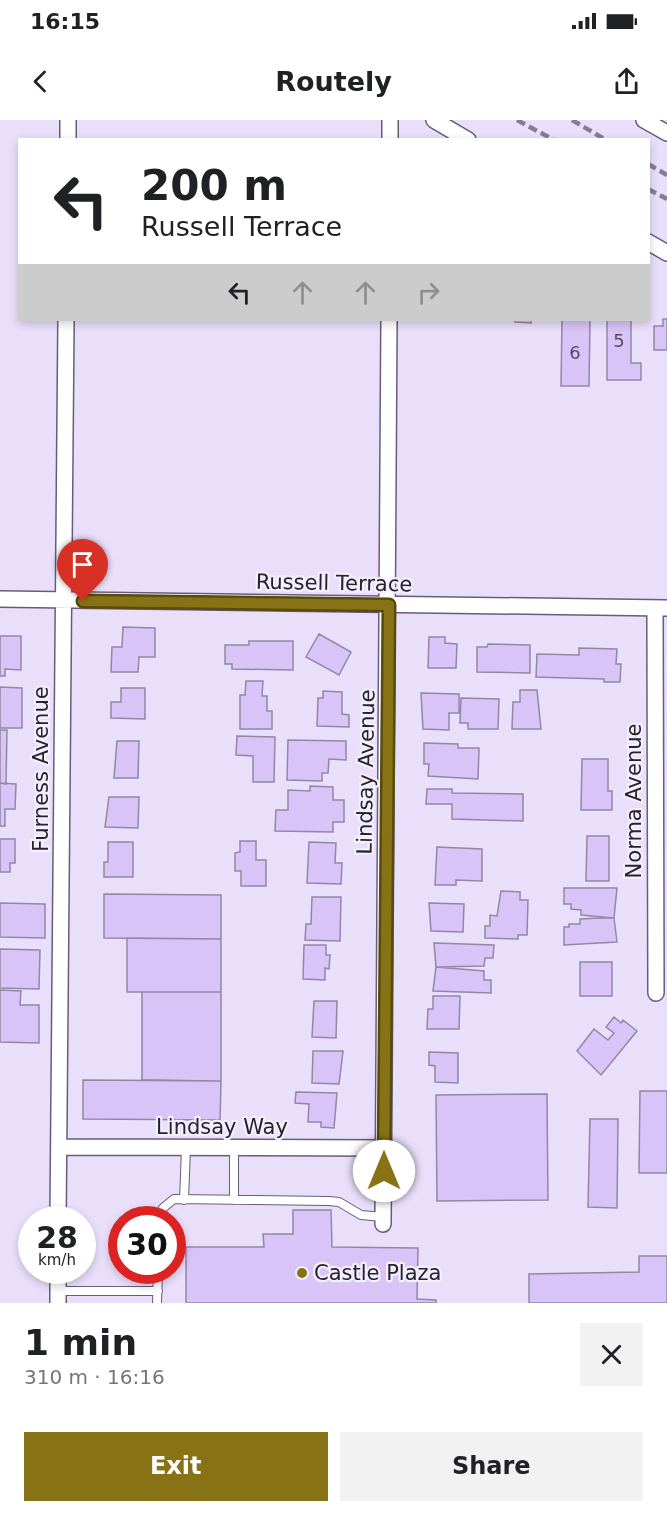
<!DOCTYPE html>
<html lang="en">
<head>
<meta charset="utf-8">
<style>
  :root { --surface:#fff; --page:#f2f2f2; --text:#202124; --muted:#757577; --accent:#877316 }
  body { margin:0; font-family:"DejaVu Sans",sans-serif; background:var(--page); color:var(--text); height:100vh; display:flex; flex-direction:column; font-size:22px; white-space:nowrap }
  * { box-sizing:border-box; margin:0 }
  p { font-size:20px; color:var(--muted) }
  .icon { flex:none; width:33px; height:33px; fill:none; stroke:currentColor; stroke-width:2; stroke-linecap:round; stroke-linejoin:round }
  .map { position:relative; height:1183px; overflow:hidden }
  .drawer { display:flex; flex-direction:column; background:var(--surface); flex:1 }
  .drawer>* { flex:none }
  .top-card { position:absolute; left:18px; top:18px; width:632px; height:183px; border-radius:0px; box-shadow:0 3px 9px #0003; background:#fff; color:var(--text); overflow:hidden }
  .speed { position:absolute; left:18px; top:1086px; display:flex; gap:12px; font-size:30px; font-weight:700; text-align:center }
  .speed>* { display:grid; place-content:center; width:78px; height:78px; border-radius:50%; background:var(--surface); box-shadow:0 3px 9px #0003; line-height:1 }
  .speed small { font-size:15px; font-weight:400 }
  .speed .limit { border:9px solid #d22; background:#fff; color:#111 }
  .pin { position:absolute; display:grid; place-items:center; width:51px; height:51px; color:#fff; margin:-62px -26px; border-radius:50% 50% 50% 0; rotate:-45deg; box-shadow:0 0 6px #0007 }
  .pin .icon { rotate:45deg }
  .me { position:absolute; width:66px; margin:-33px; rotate:0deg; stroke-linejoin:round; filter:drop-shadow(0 0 4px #0008) }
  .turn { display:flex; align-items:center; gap:21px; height:126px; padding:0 24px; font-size:27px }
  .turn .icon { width:78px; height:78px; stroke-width:2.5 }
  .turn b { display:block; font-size:42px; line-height:51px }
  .lanes { display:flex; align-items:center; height:57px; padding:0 24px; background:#0003; justify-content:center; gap:30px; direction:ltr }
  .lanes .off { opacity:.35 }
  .round { display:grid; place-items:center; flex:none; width:63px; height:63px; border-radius:0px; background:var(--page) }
  .overview { display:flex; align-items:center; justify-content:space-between; height:102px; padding:0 24px }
  h1 { font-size:36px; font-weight:600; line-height:45px }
  .cta { display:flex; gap:12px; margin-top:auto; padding:12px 24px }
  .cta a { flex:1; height:69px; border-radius:0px; background:var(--accent); color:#fff; font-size:24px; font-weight:600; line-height:69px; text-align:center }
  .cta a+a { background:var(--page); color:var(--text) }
  .status { display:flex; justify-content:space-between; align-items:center; height:42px; padding:0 30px; background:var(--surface); direction:ltr }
  .status svg { height:16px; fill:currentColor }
  header { display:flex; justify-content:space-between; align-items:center; height:78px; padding:0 24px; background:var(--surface); font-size:27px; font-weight:600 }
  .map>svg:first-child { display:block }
  .building { fill:#d9c4f8; stroke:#9386a6; stroke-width:1.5 }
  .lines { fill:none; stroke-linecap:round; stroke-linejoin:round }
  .service-casing { stroke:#685c7a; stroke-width:10 }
  .minor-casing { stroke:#685c7a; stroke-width:18 }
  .service { stroke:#fff; stroke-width:8 }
  .minor { stroke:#fff; stroke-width:15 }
  .rail { stroke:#867d91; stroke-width:4.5; stroke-dasharray:9 4.5; stroke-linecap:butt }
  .route-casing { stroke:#584b0e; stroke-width:15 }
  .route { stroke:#877316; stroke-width:10 }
  .poi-dot { fill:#877316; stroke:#f4effd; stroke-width:2 }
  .labels { text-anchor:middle; stroke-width:4.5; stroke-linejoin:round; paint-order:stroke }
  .number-label { font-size:18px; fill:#544a60 }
  .street-label { font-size:21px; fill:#27212e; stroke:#f4effd }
  .poi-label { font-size:21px; fill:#27212e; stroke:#f4effd; text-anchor:start }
</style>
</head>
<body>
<div class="status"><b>16:15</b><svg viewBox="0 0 49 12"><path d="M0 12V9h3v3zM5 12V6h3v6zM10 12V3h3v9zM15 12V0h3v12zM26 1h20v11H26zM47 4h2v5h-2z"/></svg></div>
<header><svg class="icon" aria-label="back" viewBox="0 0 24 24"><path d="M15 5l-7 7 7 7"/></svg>Routely<svg class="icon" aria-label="share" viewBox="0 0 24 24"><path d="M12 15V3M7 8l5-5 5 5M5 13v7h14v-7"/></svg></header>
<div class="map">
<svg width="667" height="1183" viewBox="0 0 667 1183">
  <rect width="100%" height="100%" fill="#eadffb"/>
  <path class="building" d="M663,199H667V230H654V206H663Z
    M515,200H531V203L515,202Z
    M562,200H590L589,266H561Z
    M607,200H631V243H641V260H607Z
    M123,507L155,508V537H139L138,552H111L112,527H122Z
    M319,514L351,532L339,555L306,537Z
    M0,516H21V550L5,549V556H0Z
    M429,517H445V523L457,524L456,548H428Z
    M249,521H293V550L232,549V544H225V525H249Z
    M488,524L530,525V553L477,552V527H487Z
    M579,528L617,529L616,544H621L620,562H604V559L536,557L537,534L579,535Z
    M246,561H263L262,576H267V591H272V609H240V575H245Z
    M0,567L22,568V608H0Z
    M121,568H145V599L111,598V582H121Z
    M520,570H537L541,609H512L513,582H520Z
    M323,571L342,572V594L349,595V607L317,606L318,578H323Z
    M421,573L459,574V593H449V610L423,609Z
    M461,578L499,579L498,609H468V603H460Z
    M0,610H7L6,664L0,663Z
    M237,616L275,617L274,662H253V636L236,635Z
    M288,620L346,621V640L329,639L328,653H322V661L287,660Z
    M117,621H139L138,658H114Z
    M424,623L458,624V628H479L478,659L428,656L429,644H424Z
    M582,639H608V671H612V690H581Z
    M0,663L16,664L15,689H5V706H0Z
    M310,666L333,667V680H344V702H333V712L275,711L276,690H288V670L310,671Z
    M427,669H452V673L523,674V701L452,699V684H426Z
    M109,677H139L138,708L105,707Z
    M587,716H609V761H586Z
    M0,719H15V743H10V752H0Z
    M240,721H256V740H266V766H241V751H235V733L240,732Z
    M108,722H133V757H104V742H108Z
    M309,722L336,723L335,743H342L341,764L307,763Z
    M437,727L482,729V761L456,760V765H435Z
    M564,768H617L614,798L581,795V790L571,789V784H564Z
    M501,771L520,772V780H528L527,815H518V819L485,818V806H490V795L497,796Z
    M104,774L221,775V819L104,818Z
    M312,777H341L340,821L305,820L306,804H311Z
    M0,783L45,784V818L0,817Z
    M429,783L464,784L463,812L431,811Z
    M600,798H614L617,822L564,825V807H569V804H580V799Z
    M127,818L221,819V872H127Z
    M434,823L494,825L493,838H485L484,846L436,847Z
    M304,825H326V835H330L329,849L325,848V860L303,859Z
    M0,829L40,830L39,869L0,868Z
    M580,842H612V876H580Z
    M436,847L484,851V860H491V873L433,871Z
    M0,870L21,871L20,885H39V923L0,922Z
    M142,872H221V961L142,960Z
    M433,876H460L459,909H427L428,889H433Z
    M314,881H337L336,918L312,917Z
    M614,897L621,903L623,900L637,911L601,955L577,931L594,909L608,920L614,913L606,907Z
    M313,931H343L339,964L312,963Z
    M429,932L458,933V963L435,962V946L429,945Z
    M83,960L221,961L220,1000L83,999Z
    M640,971H667V1053H639Z
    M296,972L337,973L334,1008L321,1007V1002H308L309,984L295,983Z
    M547,974L548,1080L437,1081L436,975Z
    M590,999H618L617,1088L588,1087Z
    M293,1090H331L332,1127L418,1128L417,1179L436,1180V1183H186V1127H264L263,1114H293Z
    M639,1136H667V1183H529V1154L639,1152Z"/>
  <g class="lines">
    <g class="service-casing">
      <path id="service" d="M184,1080L186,1028
        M234,1080V1028
        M159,1100L163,1088L174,1079L329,1081L339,1082L361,1095L383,1097
        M58,1171H158
        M157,1183L158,1150"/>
    </g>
    <g class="minor-casing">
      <path id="minor" d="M434,0L468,20
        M644,0L667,13
        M68,20V0
        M390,20V0
        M648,122L667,133
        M0,479L667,488
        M655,488L656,873
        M59,1027L384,1028
        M58,1100L66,200
        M383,1104L389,200
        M58,1183V1150"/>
    </g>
    <use href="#service" class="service"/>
    <use href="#minor" class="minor"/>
    <path class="rail" d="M517,0L554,20
      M572,0L606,20
      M648,44L667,55
      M648,69L667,79"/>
  </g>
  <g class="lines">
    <g class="route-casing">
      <path id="route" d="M83,481L389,485L384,1051"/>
    </g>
    <use href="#route" class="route"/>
  </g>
  <circle class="poi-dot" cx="302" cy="1153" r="6"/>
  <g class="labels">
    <g class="number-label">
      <text x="619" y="227">5</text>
      <text x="575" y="239">6</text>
    </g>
    <g class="street-label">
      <text transform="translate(334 463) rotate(1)" y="7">Russell Terrace</text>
      <text transform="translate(41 649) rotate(-90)" y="7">Furness Avenue</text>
      <text transform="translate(366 652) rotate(-89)" y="7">Lindsay Avenue</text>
      <text transform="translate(634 681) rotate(-90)" y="7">Norma Avenue</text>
      <text x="222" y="1014">Lindsay Way</text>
    </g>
    <g class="poi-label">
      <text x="314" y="1160">Castle Plaza</text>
    </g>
  </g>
</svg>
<div class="speed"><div>28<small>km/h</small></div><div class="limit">30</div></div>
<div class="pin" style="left:83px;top:481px;background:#d93025"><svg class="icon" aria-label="arrive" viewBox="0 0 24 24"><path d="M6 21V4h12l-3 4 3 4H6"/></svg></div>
<svg class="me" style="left:384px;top:1051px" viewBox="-20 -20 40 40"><circle r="19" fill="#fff"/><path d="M0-13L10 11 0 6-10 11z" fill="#877316"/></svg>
<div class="top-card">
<div class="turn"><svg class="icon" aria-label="left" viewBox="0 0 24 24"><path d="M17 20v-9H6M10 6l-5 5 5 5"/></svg><div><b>200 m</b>Russell Terrace</div></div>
<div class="lanes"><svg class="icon" aria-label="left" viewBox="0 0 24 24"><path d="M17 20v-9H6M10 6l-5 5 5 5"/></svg><svg class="icon off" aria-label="ahead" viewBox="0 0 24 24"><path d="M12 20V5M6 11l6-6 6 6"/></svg><svg class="icon off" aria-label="ahead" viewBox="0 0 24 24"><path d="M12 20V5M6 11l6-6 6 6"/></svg><svg class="icon off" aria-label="right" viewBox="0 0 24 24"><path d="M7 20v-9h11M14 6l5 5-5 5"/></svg></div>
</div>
</div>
<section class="drawer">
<div class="overview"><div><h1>1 min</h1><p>310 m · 16:16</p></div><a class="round"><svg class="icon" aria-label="close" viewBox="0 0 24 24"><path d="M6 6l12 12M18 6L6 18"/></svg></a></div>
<div class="cta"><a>Exit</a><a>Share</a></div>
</section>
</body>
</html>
